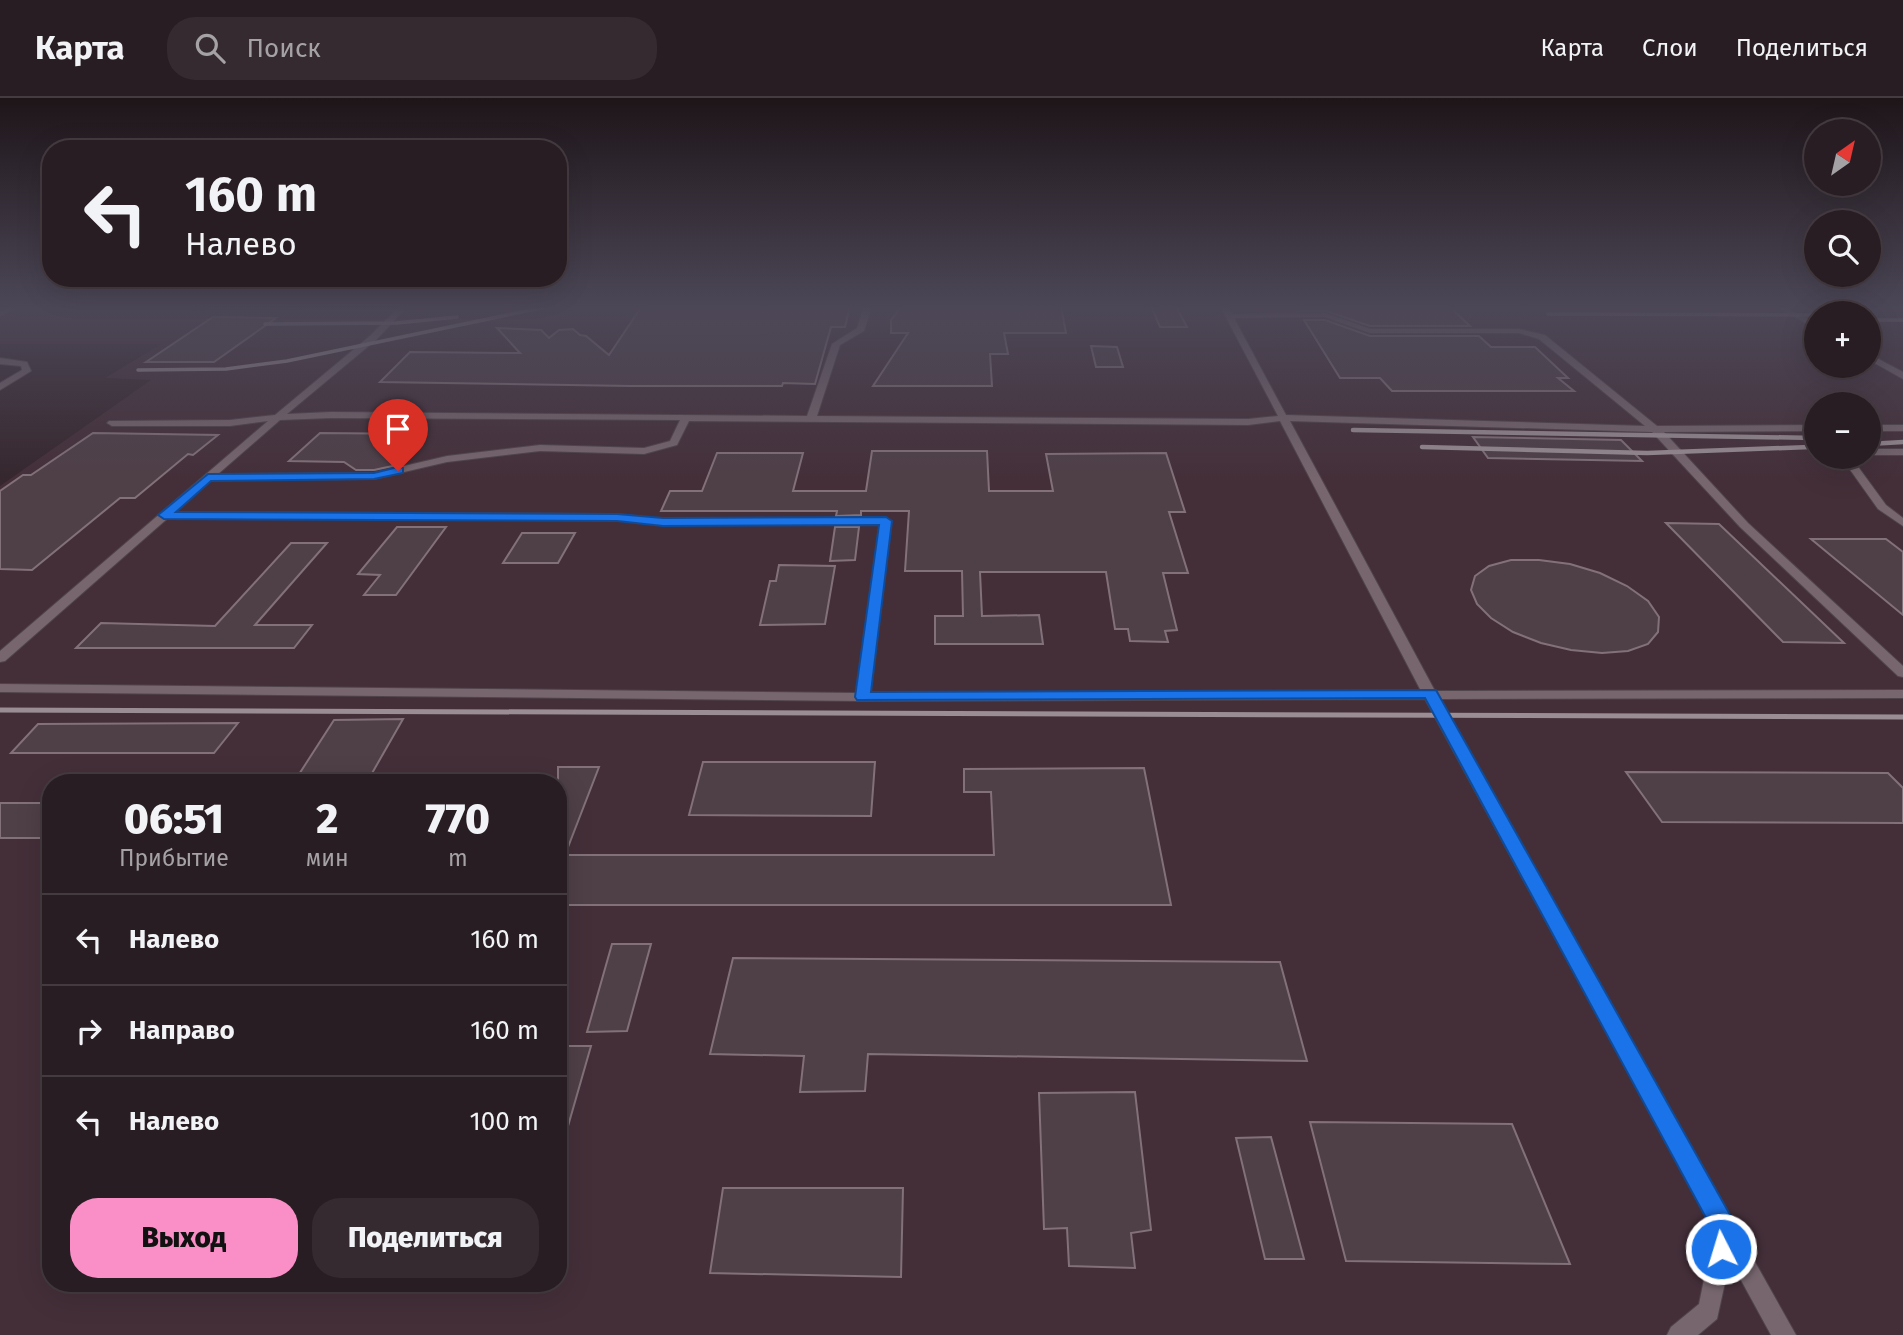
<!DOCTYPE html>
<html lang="ru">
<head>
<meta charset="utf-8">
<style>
  :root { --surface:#281d22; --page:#342a2f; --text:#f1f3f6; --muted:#a5a2a5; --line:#443b40; --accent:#fa8fc7 }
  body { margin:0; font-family:"Fira Sans",sans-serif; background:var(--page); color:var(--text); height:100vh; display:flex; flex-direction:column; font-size:26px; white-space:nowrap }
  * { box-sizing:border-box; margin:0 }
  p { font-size:23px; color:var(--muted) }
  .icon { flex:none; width:38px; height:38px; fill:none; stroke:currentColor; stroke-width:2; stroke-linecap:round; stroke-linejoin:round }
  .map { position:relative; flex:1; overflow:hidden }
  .drawer { position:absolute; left:42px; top:676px; width:525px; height:518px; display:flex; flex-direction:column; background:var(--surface); border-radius:28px; box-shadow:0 7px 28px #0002,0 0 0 2px var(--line) }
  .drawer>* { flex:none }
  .banner { position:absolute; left:42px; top:42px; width:525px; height:147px; border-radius:28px; box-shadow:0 7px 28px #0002,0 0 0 2px var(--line); background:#281d22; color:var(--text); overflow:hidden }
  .needle { width:46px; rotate:34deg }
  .fabs { position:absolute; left:1804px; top:21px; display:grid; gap:14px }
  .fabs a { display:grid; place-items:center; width:77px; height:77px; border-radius:50%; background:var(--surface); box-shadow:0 7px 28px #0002,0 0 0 2px var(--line); font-size:35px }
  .pin { position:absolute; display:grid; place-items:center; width:60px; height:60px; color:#fff; margin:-72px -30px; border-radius:50% 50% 50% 0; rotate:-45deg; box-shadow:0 0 7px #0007 }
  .pin .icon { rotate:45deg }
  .me { position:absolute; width:77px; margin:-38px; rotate:355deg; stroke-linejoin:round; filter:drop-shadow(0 0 5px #0008) }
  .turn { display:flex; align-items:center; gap:24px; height:147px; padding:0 28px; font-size:32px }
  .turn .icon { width:91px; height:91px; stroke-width:2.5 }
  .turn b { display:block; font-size:49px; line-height:60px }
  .eta { display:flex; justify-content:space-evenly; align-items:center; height:119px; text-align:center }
  .eta b { font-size:42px; font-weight:800; line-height:49px }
  .primary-button { display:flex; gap:14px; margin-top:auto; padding:14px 28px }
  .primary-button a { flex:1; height:80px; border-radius:28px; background:var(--accent); color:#111; font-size:28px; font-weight:800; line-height:80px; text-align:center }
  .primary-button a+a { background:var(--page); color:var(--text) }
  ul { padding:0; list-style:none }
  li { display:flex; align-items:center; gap:21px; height:91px; padding:0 28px; border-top:2px solid var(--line) }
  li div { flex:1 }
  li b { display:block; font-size:26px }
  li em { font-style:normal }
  header { display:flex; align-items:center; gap:42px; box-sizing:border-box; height:98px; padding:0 35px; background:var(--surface); border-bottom:2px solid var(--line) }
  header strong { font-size:33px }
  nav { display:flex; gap:38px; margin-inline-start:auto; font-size:24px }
  .search { width:490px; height:63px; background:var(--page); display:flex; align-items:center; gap:18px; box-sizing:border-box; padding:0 24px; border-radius:28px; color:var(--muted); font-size:26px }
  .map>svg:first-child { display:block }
  .built { fill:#442f39; fill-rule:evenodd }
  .building { fill:#4f3f47; stroke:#827179; stroke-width:2 }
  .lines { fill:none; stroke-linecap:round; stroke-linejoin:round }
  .lane-casing { stroke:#50444b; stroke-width:2 }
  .lane { fill:#77666e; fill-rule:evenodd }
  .rail-far2 { stroke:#9a8e94; stroke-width:3.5 }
  .rail-far1 { stroke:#9a8e94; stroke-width:4.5 }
  .rail { stroke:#9a8e94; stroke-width:5 }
  .route { fill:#1a73e8; stroke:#114b97; stroke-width:2 }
</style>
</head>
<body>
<header>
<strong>Карта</strong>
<div class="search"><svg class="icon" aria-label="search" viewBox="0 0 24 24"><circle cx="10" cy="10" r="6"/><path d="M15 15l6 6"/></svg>Поиск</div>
<nav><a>Карта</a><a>Слои</a><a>Поделиться</a></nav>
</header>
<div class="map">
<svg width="1903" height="1237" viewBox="0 0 1903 1237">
  <rect width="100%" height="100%" fill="#36272e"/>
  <path class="built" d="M0,208H1903V1237H0V388L151,282L105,280L161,246H0ZM1816,215H1869V268H1816ZM1816,306H1869V359H1816ZM51,684H558V1185H51Z"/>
  <path class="building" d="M642,208H850L845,229H831L815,286L783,285L782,288H631L380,284L410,254L520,255L497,230L541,232L549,240L559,232L573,231L580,237L586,238L609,257Z
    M902,208H1061L1066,235H1004L1008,256H990L992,288H873L908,235H891V222Z
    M1151,208H1176L1187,229H1160Z
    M1296,208H1449L1470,228H1370L1326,213H1298Z
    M213,219L276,220L214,264H146Z
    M1304,222H1325L1370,238H1479L1491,249H1535L1568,280H1558L1574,293H1392L1380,280H1340Z
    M1091,248L1117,249L1123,269H1096Z
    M93,335L218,337L193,357L188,356L135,400H120L32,472L0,471V393L23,377H31Z
    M320,335L425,336L397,367L374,372H356L344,364L289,363Z
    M1473,339L1621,342L1642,363L1488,360Z
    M872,353H987L989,393H1053L1046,356L1166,355L1185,414H1169L1188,475H1163L1177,532L1165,533L1168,544L1130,543L1128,531H1115L1106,474H980L982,518L1039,517L1043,546H935V518H963L962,473H905L909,413H861V417L836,418L837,413H661L670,393H702L717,355H803L793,393H866Z
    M1666,425L1719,426L1844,545L1783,544Z
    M397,429H446L396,497H364L380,477L358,476Z
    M835,429H859L855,462L830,463Z
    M522,435H575L558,465H503Z
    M1811,441H1886L1903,454V517Z
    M291,445H327L255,527H312L294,550H76L101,525L215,528Z
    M1511,462H1539L1570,466L1600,475L1627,488L1648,503L1659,519L1658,534L1648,546L1628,553L1602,555L1571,552L1541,545L1513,534L1491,520L1477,506L1471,492L1475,478L1489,468Z
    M779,467L835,468L825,526L760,527L770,483H776Z
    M403,621L367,684H294L334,622Z
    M238,625L214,655H11L38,626Z
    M703,664H875L871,718L689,717Z
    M558,669H599L565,757H994L991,694H964V671L1144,670L1171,807H558Z
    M1626,674L1888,675L1903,690V725L1662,724Z
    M0,705H51V740H0Z
    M612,846H651L627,933L587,934Z
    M733,860L1280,864L1307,963L868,956L865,993L800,994L804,958L710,956Z
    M558,948H591L564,1042L558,1041Z
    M1135,994L1151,1132L1131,1135L1135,1170L1069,1168L1067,1130L1044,1131L1039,995Z
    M1310,1024L1512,1026L1570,1166L1346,1163Z
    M1271,1039L1304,1161H1265L1236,1040Z
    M723,1090H903L901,1179L710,1175Z"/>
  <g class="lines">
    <g class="lane-casing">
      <path id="lane" d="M11,208H21L0,218V213Z
        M163,208H408L377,241L287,316L331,314L807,318L832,246L857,230L864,208H872L864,233L840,247L817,318L1248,321L1278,318L1220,208H1228L1232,216L1325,215L1370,231H1519L1545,237L1657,328L1816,327V333L1664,334L1748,425L1903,568V579L1898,578L1740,429L1652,334L1290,323L1435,593L1903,592V600L1439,601L1796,1237H1771L1730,1162L1717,1221L1698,1237H1667L1671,1229L1699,1206L1714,1132L1425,601L863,603L0,594V586L857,595L880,426L663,427L617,422L168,420L5,563L0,564V553L268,323L230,328H112L107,325L109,323L230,322L275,317L371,237L395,213L167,210ZM1325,219L1370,235H1519L1539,241L1645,328L1286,317L1234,220ZM331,320L680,322L670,343L644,350L540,347L447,358L374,375L218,376L280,322ZM689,323L1248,327L1280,323L1421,593L870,595L891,423L886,420L663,421L617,416L175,414L211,382L374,381L447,364L540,353L644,356L677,347Z
        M1775,208H1784L1816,226V231Z
        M1869,256L1903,274V281L1869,262Z
        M0,260L27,264L31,273L0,292V285L22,272L21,268L0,266Z
        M1869,327H1903V333H1869Z
        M1869,351H1903V357H1869Z
        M1841,359H1851L1886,407L1903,420V428L1878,411Z"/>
    </g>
    <use href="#lane" class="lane"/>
    <path class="rail-far2" d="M1548,216L1816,217
      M1869,222H1903
      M265,226L396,225L457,219
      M138,272L226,271L287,263L550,208
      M1353,332H1375"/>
    <path class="rail-far1" d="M1353,332L1816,340
      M1869,346L1903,344
      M1422,349L1647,355L1810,349"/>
    <path class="rail" d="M0,612L1903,619"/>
  </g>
  <linearGradient id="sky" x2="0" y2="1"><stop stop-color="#1e1519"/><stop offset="0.55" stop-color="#4c4757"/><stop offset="1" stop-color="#4c4757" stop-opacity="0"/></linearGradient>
  <rect width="1903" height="381" fill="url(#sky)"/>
  <path class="route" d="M398,369L403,370V375L374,381L211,383L176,414L617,416L663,420L886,419L892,423L871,594L1436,592L1733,1122L1737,1130L1730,1160L1721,1163L1712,1160L1708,1151L1712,1131L1425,600L857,602L855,599L879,427L663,428L617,423L164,421L158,417L208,376L374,375Z"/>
</svg>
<div class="fabs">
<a><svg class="needle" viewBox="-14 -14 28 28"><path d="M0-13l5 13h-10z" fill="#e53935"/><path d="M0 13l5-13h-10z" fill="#a5a2a5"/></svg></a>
<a><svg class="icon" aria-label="search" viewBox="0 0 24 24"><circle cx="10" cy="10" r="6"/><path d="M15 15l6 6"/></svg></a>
<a>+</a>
<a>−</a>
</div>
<div class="pin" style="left:398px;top:373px;background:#d93025"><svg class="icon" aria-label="arrive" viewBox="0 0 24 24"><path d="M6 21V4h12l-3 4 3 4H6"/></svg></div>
<svg class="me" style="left:1721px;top:1151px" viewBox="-20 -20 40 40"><circle r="17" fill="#1a73e8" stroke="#fff" stroke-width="3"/><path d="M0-11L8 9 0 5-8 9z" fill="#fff"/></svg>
<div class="banner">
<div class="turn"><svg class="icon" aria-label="left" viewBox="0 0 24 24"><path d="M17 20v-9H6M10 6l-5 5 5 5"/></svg><div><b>160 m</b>Налево</div></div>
</div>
<section class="drawer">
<div class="eta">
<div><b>06:51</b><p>Прибытие</p></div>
<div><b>2</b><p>мин</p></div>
<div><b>770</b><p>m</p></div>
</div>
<ul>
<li><svg class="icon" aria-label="left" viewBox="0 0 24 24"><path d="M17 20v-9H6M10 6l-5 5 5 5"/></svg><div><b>Налево</b></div><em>160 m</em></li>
<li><svg class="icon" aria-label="right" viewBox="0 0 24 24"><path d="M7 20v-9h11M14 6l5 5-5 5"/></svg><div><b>Направо</b></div><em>160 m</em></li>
<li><svg class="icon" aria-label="left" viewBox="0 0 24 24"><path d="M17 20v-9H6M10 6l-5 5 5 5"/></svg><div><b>Налево</b></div><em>100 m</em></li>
</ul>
<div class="primary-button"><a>Выход</a><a>Поделиться</a></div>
</section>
</div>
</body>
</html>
